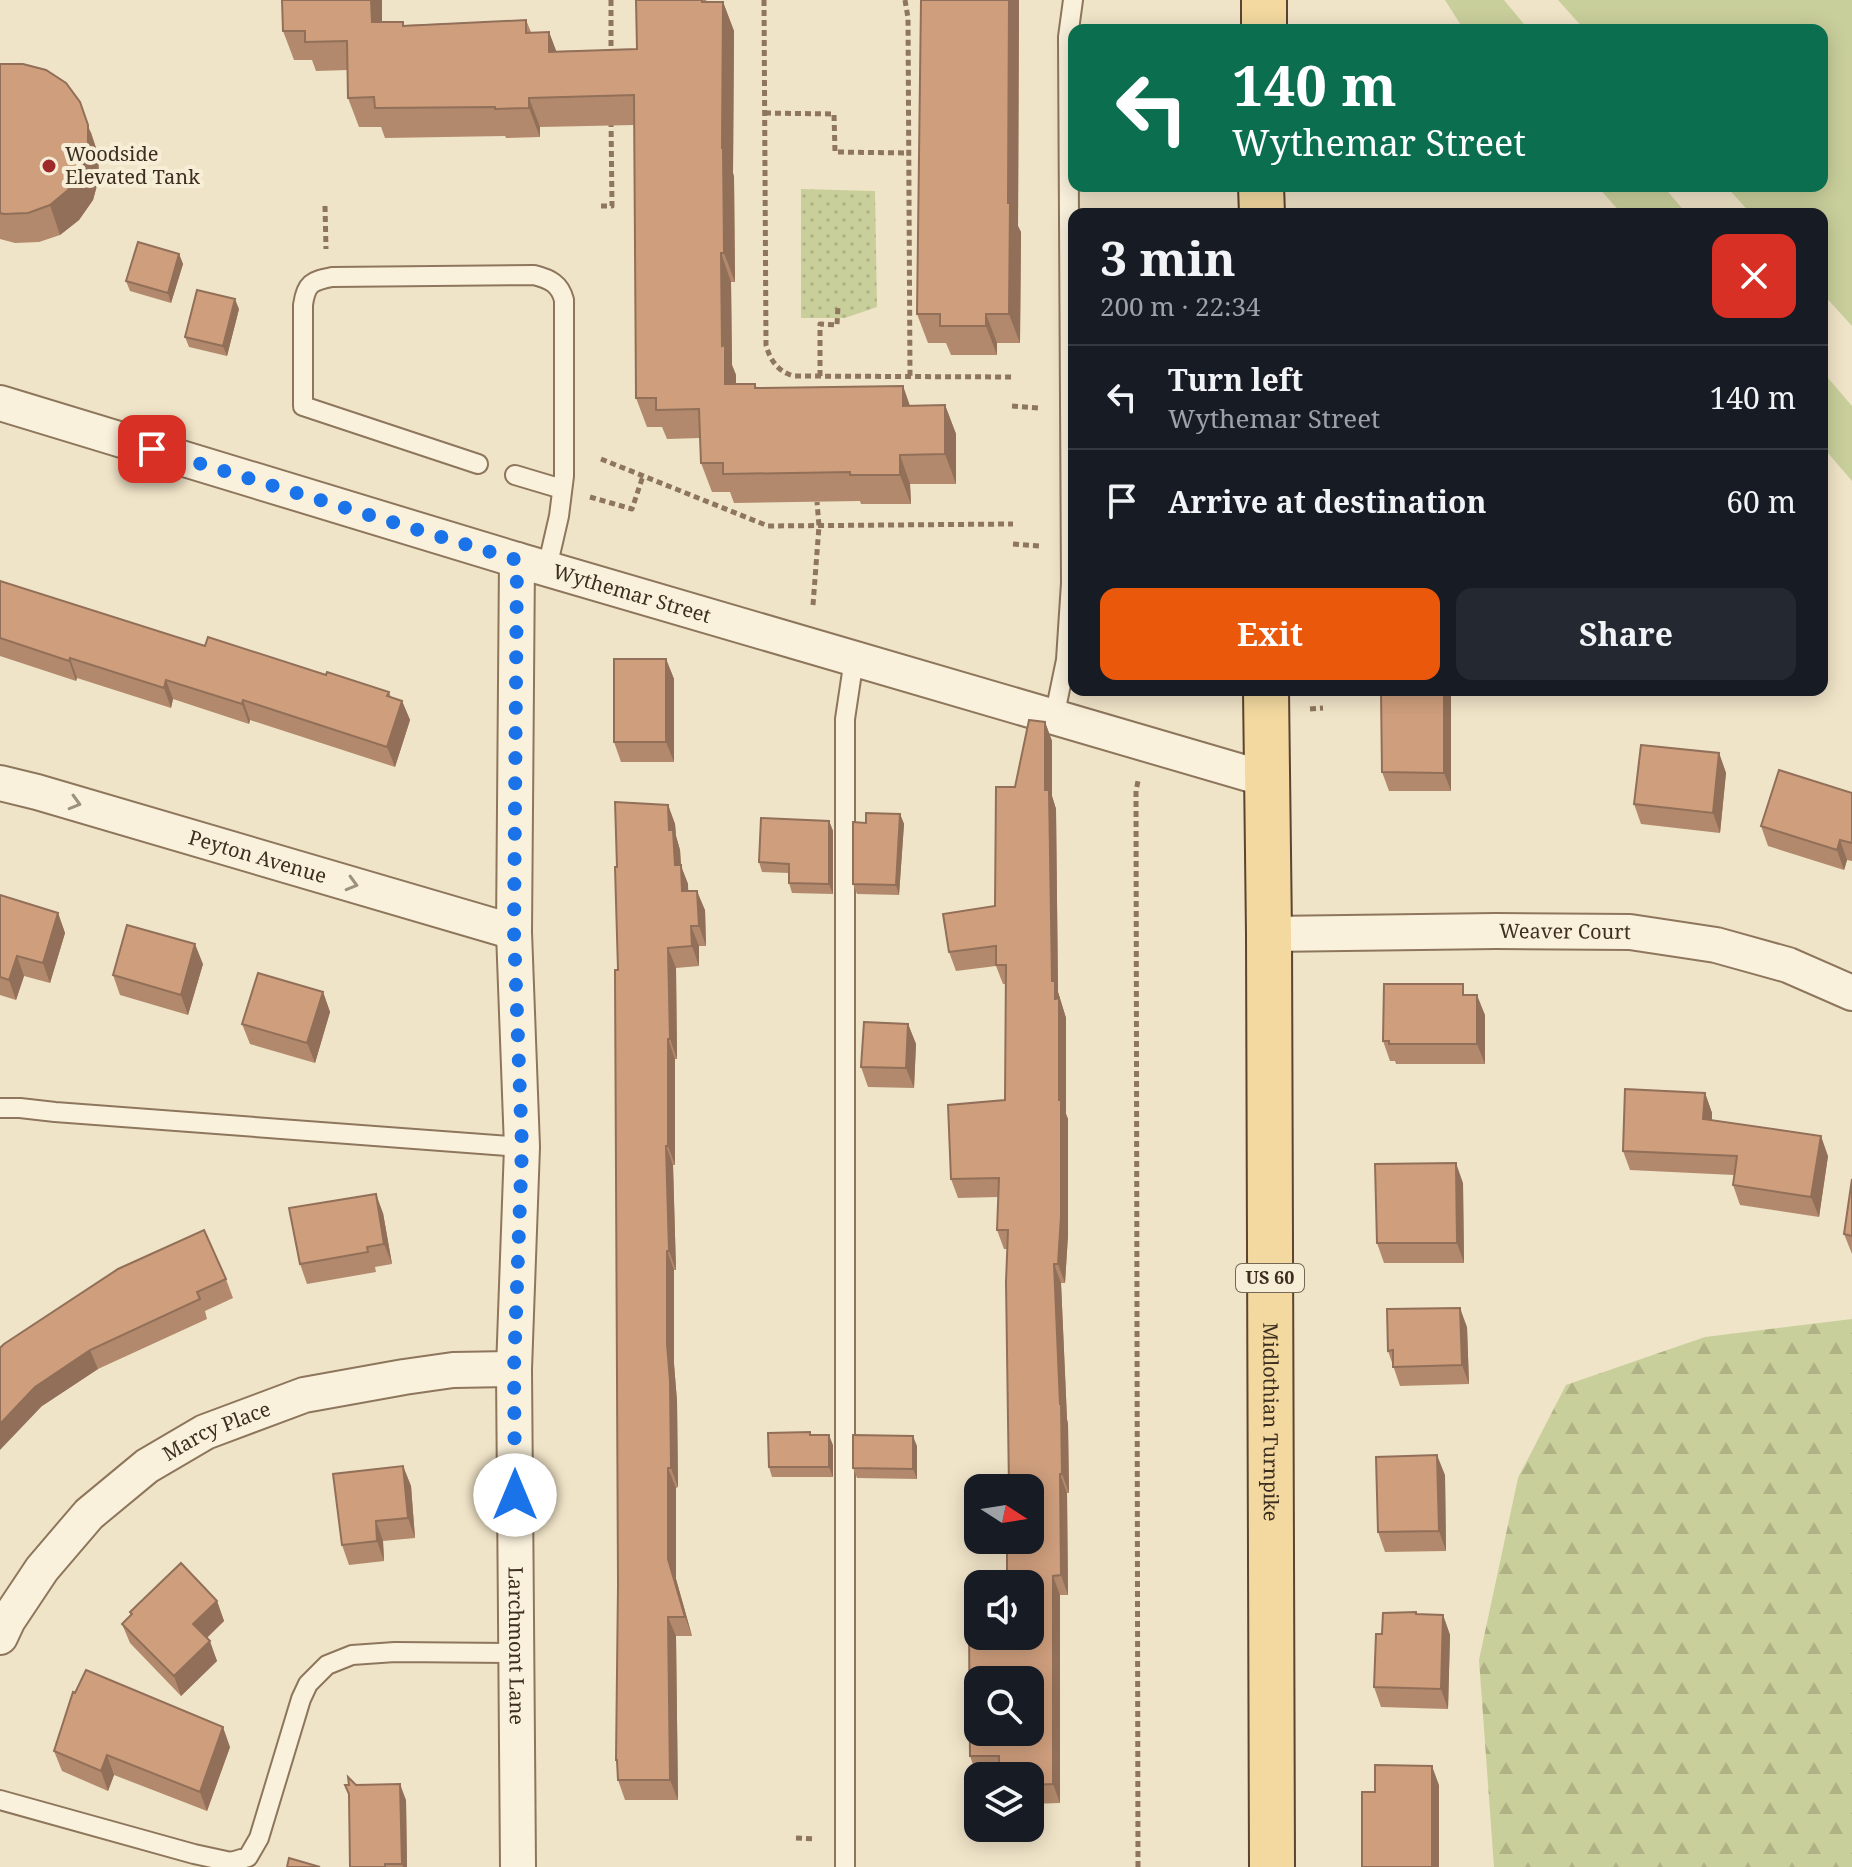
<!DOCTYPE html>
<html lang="en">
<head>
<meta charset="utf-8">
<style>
  :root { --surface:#171b24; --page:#242831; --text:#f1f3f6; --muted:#9ea1a6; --line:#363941; --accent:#ea580c }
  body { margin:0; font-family:"Noto Serif",serif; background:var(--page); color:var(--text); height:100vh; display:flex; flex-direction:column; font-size:30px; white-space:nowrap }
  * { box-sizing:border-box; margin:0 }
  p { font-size:26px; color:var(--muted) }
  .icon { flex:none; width:44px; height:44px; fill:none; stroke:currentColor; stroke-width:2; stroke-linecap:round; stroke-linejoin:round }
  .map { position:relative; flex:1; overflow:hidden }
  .side { position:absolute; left:1068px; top:208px; width:760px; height:488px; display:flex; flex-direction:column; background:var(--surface); border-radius:16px; box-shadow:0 4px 20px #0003 }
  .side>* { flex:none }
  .guide { position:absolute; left:1068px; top:24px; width:760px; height:168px; border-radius:16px; box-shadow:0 4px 20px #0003; background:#0b6e4f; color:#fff; overflow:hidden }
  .needle { width:52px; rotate:102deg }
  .fabs { position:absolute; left:964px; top:1474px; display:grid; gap:16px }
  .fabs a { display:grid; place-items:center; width:80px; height:80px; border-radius:16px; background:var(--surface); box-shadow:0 4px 20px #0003; font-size:40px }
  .pin { position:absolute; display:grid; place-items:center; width:68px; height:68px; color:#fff; margin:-34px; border-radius:16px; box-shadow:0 4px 12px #0006 }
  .me { position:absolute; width:88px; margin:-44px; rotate:0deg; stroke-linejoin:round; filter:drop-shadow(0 0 6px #0008) }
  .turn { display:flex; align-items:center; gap:28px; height:168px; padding:0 32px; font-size:36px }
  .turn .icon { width:104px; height:104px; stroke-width:2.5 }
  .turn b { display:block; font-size:56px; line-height:68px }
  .round { display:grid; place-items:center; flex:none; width:84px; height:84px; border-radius:16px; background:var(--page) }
  .overview { display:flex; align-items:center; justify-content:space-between; height:136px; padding:0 32px }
  h1 { font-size:48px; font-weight:700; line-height:60px }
  .cta { display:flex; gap:16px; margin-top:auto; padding:16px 32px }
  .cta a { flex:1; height:92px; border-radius:16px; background:var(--accent); color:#fff; font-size:32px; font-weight:700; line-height:92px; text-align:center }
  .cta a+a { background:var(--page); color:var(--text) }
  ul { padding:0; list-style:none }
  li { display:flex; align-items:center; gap:24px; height:104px; padding:0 32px; border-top:2px solid var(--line) }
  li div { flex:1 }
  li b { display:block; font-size:30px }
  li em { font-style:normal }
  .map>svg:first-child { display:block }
  .forest { fill:url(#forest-firs) }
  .park { fill:url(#park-dots) }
  .garden { fill:#c9cf9b }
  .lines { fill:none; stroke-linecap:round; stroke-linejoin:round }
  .lane-casing { stroke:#8d765c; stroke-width:22 }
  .street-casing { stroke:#8d765c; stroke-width:38 }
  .primary-casing { stroke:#5b4430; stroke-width:48 }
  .path { stroke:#8d765c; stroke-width:5; stroke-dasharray:6 4; stroke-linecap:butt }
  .lane { stroke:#faf1dc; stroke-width:18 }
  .street { stroke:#faf1dc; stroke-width:34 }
  .primary { stroke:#f3d9a0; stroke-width:44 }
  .wall { fill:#b2896c }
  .shaded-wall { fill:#916f58 }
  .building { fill:#cf9f7d; stroke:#916f58; stroke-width:2; fill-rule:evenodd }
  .oneway { stroke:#9c907e }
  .route { stroke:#1a73e8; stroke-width:14; stroke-dasharray:0 25.2 }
  .poi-dot { fill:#9e2a2b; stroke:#f7eed8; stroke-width:3 }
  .labels { text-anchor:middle; stroke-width:8; stroke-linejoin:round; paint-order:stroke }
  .shield { fill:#f7eed8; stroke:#756857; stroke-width:2 }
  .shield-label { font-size:18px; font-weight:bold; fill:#3d2e20 }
  .poi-label { font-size:20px; fill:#3d2e20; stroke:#f7eed8; text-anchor:start }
  .street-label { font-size:20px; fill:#3d2e20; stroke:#f7eed8 }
</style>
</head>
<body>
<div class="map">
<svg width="1852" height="1867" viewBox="0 0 1852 1867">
  <defs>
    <pattern id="forest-firs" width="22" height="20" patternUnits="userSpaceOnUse" patternTransform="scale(2)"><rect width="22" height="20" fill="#c9cf9b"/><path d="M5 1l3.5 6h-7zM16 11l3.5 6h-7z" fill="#aeb285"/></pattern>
    <pattern id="park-dots" width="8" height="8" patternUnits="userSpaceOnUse" patternTransform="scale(2)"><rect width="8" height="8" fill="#c9cf9b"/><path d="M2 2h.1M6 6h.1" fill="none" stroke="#aeb285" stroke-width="1.8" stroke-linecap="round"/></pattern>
  </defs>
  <rect width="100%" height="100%" fill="#f0e4c8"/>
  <path class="forest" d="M1852,1319V1867H1494L1479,1660L1518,1478L1566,1385L1705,1337Z"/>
  <path class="park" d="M801,189L875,191L877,307L845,318H801Z"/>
  <path class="garden" d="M1445,0H1504L1529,30H1464Z
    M1558,0H1852V326L1822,293V214H1751L1726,186H1822V30H1585Z
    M1597,186H1663L1687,214H1622Z
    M1822,371L1852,406V481L1822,446Z"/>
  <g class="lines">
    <g class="lane-casing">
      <path id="lane" d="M478,464L303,406V305C306,283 312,281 332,277L534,275C550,279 560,284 564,300V476L559,516L547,568
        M515,475L562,489
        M1054,718L1066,660L1071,583L1068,37L1073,0
        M0,1108H20L55,1112L522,1147
        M0,1800L194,1854L231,1862L248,1857L259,1838L301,1699L308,1684L327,1665L352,1655L395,1652L516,1653
        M845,1867V719L854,659"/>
    </g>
    <g class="street-casing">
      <g id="street">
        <path id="s1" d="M0,403L517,560L1266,779"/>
        <path id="s2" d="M517,560L514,932L522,1147L514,1369L518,1867"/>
        <path id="s3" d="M0,783L37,792L514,932"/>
        <path id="s4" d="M1269,934L1496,931L1630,932L1716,945L1788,965L1852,993"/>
        <path id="s5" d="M0,1637L8,1620L42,1569L89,1514L147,1466L205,1432L304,1395L404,1377L453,1370L514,1369"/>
      </g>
    </g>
    <g class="primary-casing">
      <g id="primary">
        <path d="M1264,0V30"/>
        <path d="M1261,186L1262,214"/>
        <path id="s6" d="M1266,690L1269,934L1272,1867"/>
      </g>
    </g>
    <path class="path" d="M611,0V56
      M764,0L766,345C770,360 778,372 794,376L1013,377
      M905,0L908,18L910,376
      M765,113L834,114L835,152L909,153
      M325,206L326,249
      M601,206H612L611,118
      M820,376V324L837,325L838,306
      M1012,406L1039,408
      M601,459L768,526L1013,524
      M590,497L632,509L643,476
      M1013,544L1040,546
      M813,605L819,526L817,502
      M1310,709L1323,708
      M796,1838L815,1839
      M1138,1867L1136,791L1138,781"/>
    <use href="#lane" class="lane"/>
    <use href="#street" class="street"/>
    <use href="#primary" class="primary"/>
  </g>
  <path class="wall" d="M636,0H706L707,2H723L734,31L733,173L734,177L735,282H731L732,365L736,375V384H755L757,388L903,386L910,406L945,405L956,434V484H910L911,504H861L860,501L734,503L730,492H712L701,463L700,438L667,439L662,427H647L636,398L634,125L540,127V137L506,138L505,136L385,138L381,127H359L348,98V70L316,71L312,60H294L283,31L382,22H403L404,25L526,20L531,32H549L556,51L637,49Z
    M1019,0L1018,226L1021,232L1020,343H997V355H951L946,343H928L917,314Z
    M0,64L91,132L98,154L99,178L93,200L79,220L60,235L39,242L15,243L0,239Z
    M179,254L183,264L171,303L130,291L126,281Z
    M239,309L227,356L189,347L185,337Z
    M0,581L205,646L326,675L389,692L391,697L402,701L410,720L395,767L250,720L249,724L173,699L171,708L77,678L76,681L0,656Z
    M666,659L674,679V762H621L614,742Z
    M1381,690H1451V791H1389L1382,772Z
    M1045,722L1052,741V796L1056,809L1058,992L1066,1018V1114L1068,1119V1235L1065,1283H1061L1067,1419L1068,1424L1069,1493H1067L1068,1595H1060V1803L1030,1804V1776H977L970,1756L1030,1636V1540L1007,1249H1004L997,1230L998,1197L958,1198L951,1179L1005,1100L1006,984H1003L996,966L956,971L949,952L995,906L1015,787Z
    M1719,753L1726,773L1720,833L1641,824L1634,804Z
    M1852,793V861L1847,860L1844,870L1768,846L1761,826Z
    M668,805L675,824L676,836L680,850L681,866L688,884V891L705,910L706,946H699V966L676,968L677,1059H675V1165H673L676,1270H674V1364L677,1401L678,1487L676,1488V1579L692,1636H676L678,1800H625L618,1780L617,1765L616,1760L618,1585V970L617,867Z
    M900,814L904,824L899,895L857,894L853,884Z
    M829,821L833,831V894L792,893L789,883V873L762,872L759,862Z
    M0,895L58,913L65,933L50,983L24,976L16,1000L0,995Z
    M203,964L188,1015L120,995L113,975Z
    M323,992L330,1012L315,1063L250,1044L242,1024Z
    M1468,995L1485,1015V1064H1396L1395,1061H1390L1383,1041Z
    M908,1024L916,1044L914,1088L868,1087L861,1067Z
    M1705,1093L1712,1113V1120L1828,1156L1819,1217L1740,1205L1733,1185L1734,1175L1630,1170L1623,1151Z
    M1852,1179V1254L1844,1234Z
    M1463,1183L1464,1263H1384L1377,1243Z
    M383,1213L392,1264L375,1267L376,1272L307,1284L300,1264Z
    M118,1269L226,1279L233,1298L205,1311L207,1319L98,1369L42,1406Z
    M1467,1327L1469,1384L1400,1386L1388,1351Z
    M833,1445V1477H772L769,1467Z
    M917,1446V1479L857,1478L853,1468Z
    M403,1466L411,1486L415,1538L383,1541L384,1561L349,1565L342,1545Z
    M1445,1475L1446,1551L1385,1552L1378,1532Z
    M217,1601L224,1621L207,1638L217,1661L181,1696L130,1643L122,1624L131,1615L130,1612Z
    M1416,1612L1417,1614L1443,1615L1450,1635L1448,1709L1381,1707L1374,1687L1382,1634Z
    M230,1747L207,1811L114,1775L108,1791L62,1771L54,1751Z
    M406,1800L407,1867H350Z"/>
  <path class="shaded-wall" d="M371,0H382V51L372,22Z
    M1009,0H1019L1018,226L1021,232L1020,343L1009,314L1008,203Z
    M723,2L734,31L733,173L734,177L735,282L724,253L722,148Z
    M549,32L560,61L549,52Z
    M529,98L540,127V137L529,108Z
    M80,102L98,154L99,178L93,200L79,220L60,235L50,205Z
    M721,253L731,282L732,365L736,375V413L725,384L722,346Z
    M179,254L183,264L171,303L168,293Z
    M235,299L239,309L227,356L223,346Z
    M986,314L997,343V355L986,326Z
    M903,386L913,415L903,406Z
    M945,405L956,434V484L945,454Z
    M900,455L910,484L911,504L900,475Z
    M70,658L77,678L76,681L69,661Z
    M666,659L674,679V762L666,742Z
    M166,680L173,699L171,708L164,688Z
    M1444,690H1451V791L1444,773Z
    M243,700L250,720L249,724L242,704Z
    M402,701L410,720L395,767L387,747Z
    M1045,722L1052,741V796L1056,809L1058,992L1066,1018V1114L1068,1119V1235L1065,1283L1058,1264L1059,1100L1055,999L1052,981L1045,790Z
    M1719,753L1726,773L1720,833L1713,813Z
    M668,805L675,824L676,836L680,850L681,866L688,884L689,911L682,891L675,865L669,830Z
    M900,814L904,824L899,895L896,885Z
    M829,821L833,831V894L829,884Z
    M1840,840L1847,860L1844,870L1837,850Z
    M697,891L705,910L706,946L699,926Z
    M58,913L65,933L50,983L43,963Z
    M691,926L699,946V966L692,946Z
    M195,944L203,964L188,1015L181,995Z
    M668,948L676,968L677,1059L670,1039Z
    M17,956L24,976L16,1000L9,980Z
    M323,992L330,1012L315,1063L307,1043Z
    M1477,995L1485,1015V1064L1477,1044Z
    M908,1024L916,1044L914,1088L906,1068Z
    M668,1039L675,1059V1165L668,1146Z
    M1705,1093L1712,1113L1711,1139L1703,1119Z
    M1821,1136L1828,1156L1819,1217L1811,1197Z
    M666,1146L673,1165L676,1270L669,1251Z
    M1456,1163L1463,1183L1464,1263L1457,1243Z
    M376,1194L383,1213L392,1264L384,1244Z
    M667,1251L674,1270V1364L677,1401L678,1487L671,1468L667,1344Z
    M1054,1264L1061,1283L1067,1419L1068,1424L1069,1493L1062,1474Z
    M1460,1308L1467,1327L1469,1384L1462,1365Z
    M90,1350L98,1369L42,1406L0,1450V1424L35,1387Z
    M829,1435L833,1445V1477L829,1467Z
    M913,1436L917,1446V1479L913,1469Z
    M1437,1455L1445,1475L1446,1551L1439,1531Z
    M403,1466L411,1486L415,1538L408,1518Z
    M668,1468L676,1488V1579L692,1636L685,1617L668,1559Z
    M1060,1474L1067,1493L1068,1595L1061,1575Z
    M376,1521L383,1541L384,1561L377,1541Z
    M1053,1576L1060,1595V1803L1053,1784Z
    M217,1601L224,1621L200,1644L193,1624Z
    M1443,1615L1450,1635L1448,1709L1441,1689Z
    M668,1617L676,1636L678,1800L670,1780Z
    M210,1641L217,1661L181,1696L174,1676Z
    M223,1727L230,1747L207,1811L200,1792Z
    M107,1755L114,1775L108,1791L101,1771Z
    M1432,1766L1439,1785V1867H1432Z
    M400,1784L406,1800L407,1867H403L402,1864Z"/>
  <path class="building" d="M282,0H371L372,22H403V26L526,20V33L549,32V52L637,49L636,0H702V2H723L722,148H723L724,253H721L722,346L725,345V384H755V388L903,386V406L945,405V454L900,455V475H850V472L723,474V463H701L699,409L656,410V398H636L634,95L529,98V108L495,109V107L375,108L374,97L348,98L347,41L305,42V31H283Z
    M921,0H1009L1008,203H1010L1009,314H986V326H940V314H917Z
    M0,64H23L46,70L66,83L80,102L88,125V149L82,171L68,190L50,205L28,213L4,214L0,213Z
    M138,242L179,254L168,293L126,281Z
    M197,290L235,299L223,346L185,337Z
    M0,581L205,646L208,637L326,675L327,672L389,692L387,696L402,701L387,747L243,700L242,704L166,680L164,688L70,658L69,661L0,638Z
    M614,659H666V742H614Z
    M1381,690H1444V773L1382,772Z
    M1029,720L1045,722V790H1049L1052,981H1055V999L1059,998V1100H1061V1216L1058,1264H1054L1060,1404H1061L1062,1474H1060L1061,1575L1053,1576V1784L1030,1785V1776H999V1756H970L969,1626H978V1636H1030V1584H1007V1540H1030V1488H1009L1006,1282L1008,1230H997L999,1178L951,1179L948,1105L1005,1100L1006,965H996V946L949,952L943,914L995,906L996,787H1015ZM978,1680H1030V1732H978Z
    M1641,745L1719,753L1713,813L1634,804Z
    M1779,770L1852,793V843L1840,840L1837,850L1761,826Z
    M615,802L668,805L669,830H673L675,865H681L682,891H697L699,926H691L692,946L668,948L670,1039H668V1146H666L669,1251H667V1344L670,1381L671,1468H668V1559L685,1617H668L670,1780H618L617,1760H616L618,1585L615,970H618L615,867H617Z
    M866,813L900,814L896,885L853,884V822L866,823Z
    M761,818L829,821V884L789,883V864L759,862Z
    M0,895L58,913L43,963L17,956L9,980L0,977Z
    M127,925L195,944L181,995L113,975Z
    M258,973L323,992L307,1043L242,1024Z
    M1384,984H1463V995H1477V1044H1389V1041H1383Z
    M864,1022L908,1024L906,1068L861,1067Z
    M1625,1089L1705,1093L1703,1119L1821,1136L1811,1197L1733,1185L1737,1156L1623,1151Z
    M1456,1163L1457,1243H1377L1375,1164Z
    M1852,1179V1236L1844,1234Z
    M376,1194L384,1244L367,1247L368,1252L300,1264L289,1208Z
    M204,1230L226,1279L197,1292L200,1299L90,1350L35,1387L0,1424V1348L4,1344L118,1269Z
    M1460,1308L1462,1365L1393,1367V1350L1388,1351L1387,1309Z
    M810,1432V1435H829V1467H769L768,1433Z
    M853,1435L913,1436V1469L853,1468Z
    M1437,1455L1439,1531L1378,1532L1376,1457Z
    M403,1466L408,1518L376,1521L377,1541L342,1545L333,1474Z
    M181,1563L217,1601L193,1624L210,1641L174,1676L122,1624L132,1614L130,1612Z
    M1416,1612V1614L1443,1615L1441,1689L1374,1687L1376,1634H1382L1383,1613Z
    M86,1670L223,1727L200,1792L107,1755L101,1771L54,1751L73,1692L75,1693Z
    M1375,1765L1432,1766V1867H1362V1792H1375Z
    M348,1777L356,1785L400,1784L402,1864H385V1867H350L349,1794L345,1785H349Z
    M289,1858L320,1867H287Z"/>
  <defs><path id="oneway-chevron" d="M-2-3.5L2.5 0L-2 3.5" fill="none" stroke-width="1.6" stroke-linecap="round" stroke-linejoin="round" transform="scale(2)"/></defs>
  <g class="oneway">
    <use href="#oneway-chevron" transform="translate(75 803) rotate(16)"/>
    <use href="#oneway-chevron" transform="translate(352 884) rotate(16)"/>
  </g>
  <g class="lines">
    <path class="route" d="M152,449L517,560L514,932L522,1147L514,1369L515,1495"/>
  </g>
  <circle class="poi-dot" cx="49" cy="166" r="8"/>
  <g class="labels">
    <rect class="shield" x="1236" y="1264" width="68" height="28" rx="6"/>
    <g class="shield-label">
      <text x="1270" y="1284">US 60</text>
    </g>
    <g class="poi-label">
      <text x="65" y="161">Woodside<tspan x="65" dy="23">Elevated Tank</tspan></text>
    </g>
    <g class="street-label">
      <text dy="7" stroke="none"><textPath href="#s1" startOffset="660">Wythemar Street</textPath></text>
      <text dy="7" stroke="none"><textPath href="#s3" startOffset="268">Peyton Avenue</textPath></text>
      <text dy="7" stroke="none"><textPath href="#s4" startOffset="296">Weaver Court</textPath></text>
      <text dy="7" stroke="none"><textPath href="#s6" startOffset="732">Midlothian Turnpike</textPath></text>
      <text dy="7" stroke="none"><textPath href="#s5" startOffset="306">Marcy Place</textPath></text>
      <text dy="7" stroke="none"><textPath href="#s2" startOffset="1086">Larchmont Lane</textPath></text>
    </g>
  </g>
</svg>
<div class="fabs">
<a><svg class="needle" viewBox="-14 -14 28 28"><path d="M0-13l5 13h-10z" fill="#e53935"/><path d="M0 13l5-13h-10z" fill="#9ea1a6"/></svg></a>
<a><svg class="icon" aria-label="sound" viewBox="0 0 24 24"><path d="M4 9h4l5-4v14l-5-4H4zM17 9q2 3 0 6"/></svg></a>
<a><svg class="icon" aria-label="search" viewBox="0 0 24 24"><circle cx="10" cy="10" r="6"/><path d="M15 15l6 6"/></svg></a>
<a><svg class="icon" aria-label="layers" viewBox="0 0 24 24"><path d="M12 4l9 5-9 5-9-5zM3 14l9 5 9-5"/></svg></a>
</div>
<div class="pin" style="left:152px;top:449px;background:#d93025"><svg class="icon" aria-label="arrive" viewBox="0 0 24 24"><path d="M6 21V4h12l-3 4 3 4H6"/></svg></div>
<svg class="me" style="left:515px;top:1495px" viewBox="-20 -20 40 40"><circle r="19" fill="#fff"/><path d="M0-13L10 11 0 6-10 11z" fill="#1a73e8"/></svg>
<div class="guide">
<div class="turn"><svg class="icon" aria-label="left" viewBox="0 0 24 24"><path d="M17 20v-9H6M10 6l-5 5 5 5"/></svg><div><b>140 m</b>Wythemar Street</div></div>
</div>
<section class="side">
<div class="overview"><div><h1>3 min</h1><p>200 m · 22:34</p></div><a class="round" style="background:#d93025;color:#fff"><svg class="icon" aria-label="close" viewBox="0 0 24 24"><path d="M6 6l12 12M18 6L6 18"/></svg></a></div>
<ul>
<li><svg class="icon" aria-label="left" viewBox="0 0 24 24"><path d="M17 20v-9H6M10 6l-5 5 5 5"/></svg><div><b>Turn left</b><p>Wythemar Street</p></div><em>140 m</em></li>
<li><svg class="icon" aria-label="arrive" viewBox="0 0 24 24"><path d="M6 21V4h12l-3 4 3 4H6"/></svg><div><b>Arrive at destination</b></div><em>60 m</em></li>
</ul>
<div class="cta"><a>Exit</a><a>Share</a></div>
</section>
</div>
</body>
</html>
